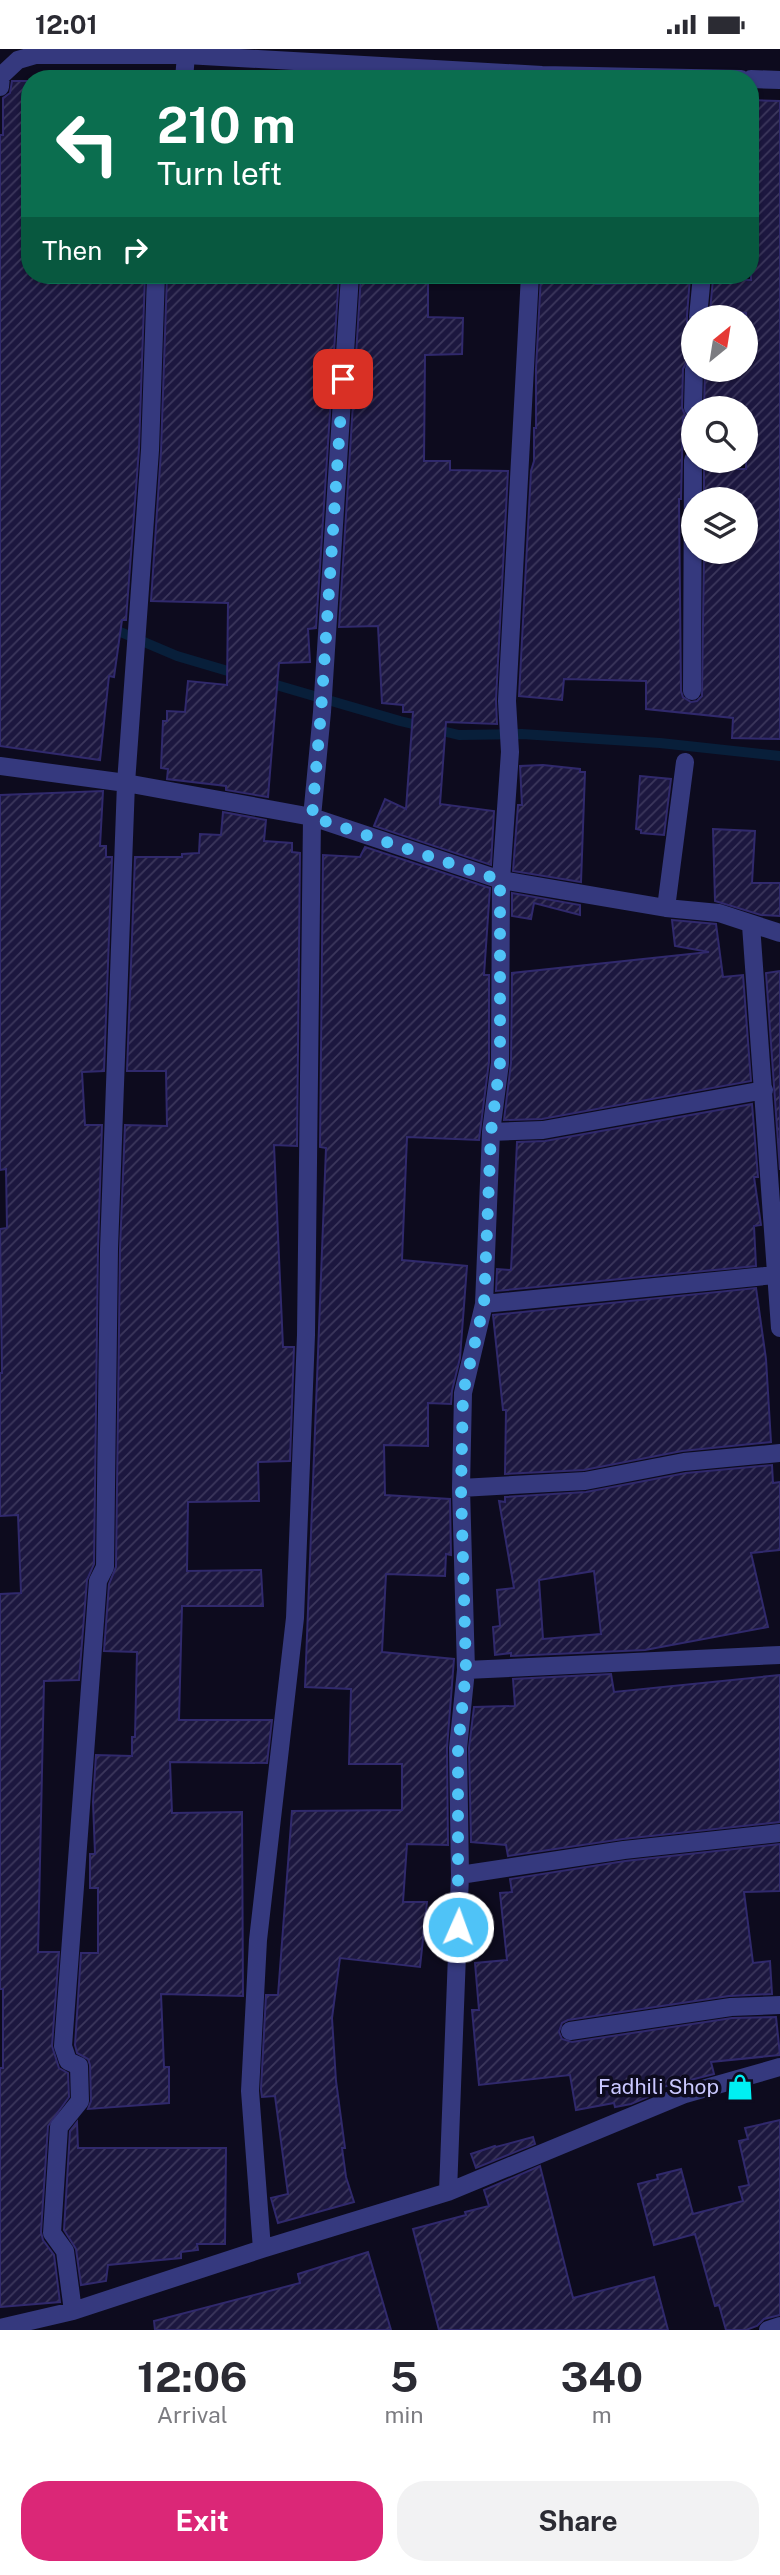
<!DOCTYPE html>
<html lang="en">
<head>
<meta charset="utf-8">
<style>
  :root { --surface:#fff; --page:#f2f2f3; --text:#2b2b33; --muted:#7c7c81; --accent:#db2777 }
  body { margin:0; font-family:"Public Sans",sans-serif; background:var(--page); color:var(--text); height:100vh; display:flex; flex-direction:column; font-size:26px; white-space:nowrap }
  * { box-sizing:border-box; margin:0 }
  p { font-size:23px; color:var(--muted) }
  .icon { flex:none; width:38px; height:38px; fill:none; stroke:currentColor; stroke-width:2; stroke-linecap:round; stroke-linejoin:round }
  .map { position:relative; height:2281px; overflow:hidden }
  .side { display:flex; flex-direction:column; background:var(--surface); flex:1 }
  .side>* { flex:none }
  .banner { position:absolute; left:21px; top:21px; width:738px; height:214px; border-radius:28px; box-shadow:0 2px 5px #0004; background:#0b6e4f; color:#fff; overflow:hidden }
  .needle { width:46px; rotate:30deg }
  .fabs { position:absolute; left:681px; top:256px; display:grid; gap:14px }
  .fabs a { display:grid; place-items:center; width:77px; height:77px; border-radius:50%; background:var(--surface); box-shadow:0 2px 5px #0004; font-size:35px }
  .pin { position:absolute; display:grid; place-items:center; width:60px; height:60px; color:#fff; margin:-30px; border-radius:14px; box-shadow:0 4px 10px #0006 }
  .me { position:absolute; width:77px; margin:-38px; rotate:2deg; stroke-linejoin:round; filter:drop-shadow(0 0 5px #0008) }
  .turn { display:flex; align-items:center; gap:24px; height:147px; padding:0 21px; font-size:32px }
  .turn .icon { width:91px; height:91px; stroke-width:2.5 }
  .turn b { display:block; font-size:49px; line-height:60px }
  .then { display:flex; align-items:center; height:66px; padding:0 21px; background:#0003; gap:14px; font-size:26px }
  .eta { display:flex; justify-content:space-evenly; align-items:center; height:119px; text-align:center }
  .eta b { font-size:42px; font-weight:700; line-height:49px }
  .primary-button { display:flex; gap:14px; margin-top:auto; padding:14px 21px }
  .primary-button a { flex:1; height:80px; border-radius:28px; background:var(--accent); color:#fff; font-size:28px; font-weight:700; line-height:80px; text-align:center }
  .primary-button a+a { background:var(--page); color:var(--text) }
  .status { display:flex; justify-content:space-between; align-items:center; height:49px; padding:0 35px; background:var(--surface); direction:ltr }
  .status svg { height:19px; fill:currentColor }
  .map>svg:first-child { display:block }
  .lines { fill:none; stroke-linecap:round; stroke-linejoin:round }
  .stream { stroke:#081f3a; stroke-width:10 }
  .building { fill:url(#building-hatch); stroke:#30296c; stroke-width:2; fill-rule:evenodd }
  .street { stroke:#35397e; stroke-width:18 }
  .route { stroke:#4fc3f7; stroke-width:12; stroke-dasharray:0 21.6 }
  .labels { text-anchor:middle; stroke-width:7; stroke-linejoin:round; paint-order:stroke }
  .poi-label { font-size:21px; fill:#cac8ff; stroke:#0d0b1e; text-anchor:end }
</style>
</head>
<body>
<div class="status"><b>12:01</b><svg viewBox="0 0 49 12"><path d="M0 12V9h3v3zM5 12V6h3v6zM10 12V3h3v9zM15 12V0h3v12zM26 1h20v11H26zM47 4h2v5h-2z"/></svg></div>
<div class="map">
<svg width="780" height="2281" viewBox="0 0 780 2281">
  <defs>
    <pattern id="building-hatch" width="6" height="6" patternUnits="userSpaceOnUse" patternTransform="scale(1.75)"><rect width="6" height="6" fill="#1c173f"/><path d="M-1 1l2-2M0 6l6-6M5 7l2-2" fill="none" stroke="#3c375c"/></pattern>
  </defs>
  <rect width="100%" height="100%" fill="#0d0b1e"/>
  <g class="lines">
    <path class="stream" d="M111,579L177,607L238,625
      M266,633L400,672L459,686L522,685L660,694L780,707"/>
  </g>
  <path class="building" d="M12,32H30V163H26L25,218L30,219V226H145L139,400L126,571H122L114,628L109,627L100,711L0,697V86H3V49L10,44Z
    M751,51L780,52V690L732,689L733,669L646,660V632L564,630L562,651L519,647L531,422L534,412V379H536V320L541,226H596V235L648,234V226H683V228H690L687,267L688,310L683,320L682,359L686,368H683L681,450H679L681,642L683,648L691,653L697,652L702,647L704,502H746V450H704V420H746V359H704L705,320H746V264L710,262L713,230L751,231Z
    M167,226H339L316,579L308,580L310,613L279,614L268,748L226,741V737L167,730L168,720L161,719L163,672H167V662L185,663L188,632L227,636L228,554L151,552L161,402Z
    M361,226L428,227V268L463,269L462,305L425,306L424,412H450V421L508,422L496,651L497,675L446,673L440,755L494,762L491,816L374,777L385,750L406,760L413,663H403V656L382,654L378,577L339,578Z
    M543,716L580,720V723H585L581,833L513,822L518,756H522L520,717Z
    M640,727L671,730L664,786L641,784V781L636,780Z
    M103,742L100,797H106V808H112L104,1022L82,1023L85,1076H102L98,1200L94,1515L87,1531L79,1631L44,1632L38,1903H59L52,1997L59,2019L68,2024L69,2048L48,2077L41,2183L43,2191L54,2206L60,2253L0,2258V2019H3V1940H0V1545L21,1544L18,1466L0,1467V1324H2L0,1180L7,1179L6,1120L0,1121V746Z
    M223,763L266,771L264,792L292,794V803L300,804L297,1097L274,1096L283,1298H294L290,1412L258,1413L259,1452L188,1453L187,1522L261,1521L263,1557H182L179,1671H272L267,1714L170,1713L172,1764L242,1763L243,1947L161,1945L164,2018H169V2054L88,2060L91,2052L90,2016L88,2010L77,2004L75,1996L81,1904H98V1839H90V1805H95L93,1753L96,1706L132,1707V1688H135L137,1603L104,1602L109,1535L116,1518L120,1200L125,1076L167,1077L166,1022H127L135,808H182V805L199,804L200,785L221,786Z
    M713,780L755,782L752,834H780V867L761,866L715,852Z
    M365,798L490,839L484,926H489V1013L479,1091L407,1088L402,1211L467,1217L460,1309L452,1342L451,1355L428,1354V1397L384,1396L385,1446L450,1450L451,1506L446,1505L445,1527L386,1525L382,1603L454,1610L447,1699L448,1796L407,1795L403,1853H427L420,1918L340,1909L332,1969L336,2032L345,2099H342L346,2128L354,2153L278,2174L271,2149L288,2145L275,2047L262,2048L261,2040L266,1946H278L292,1762L402,1761V1715H349L351,1640L305,1638L326,1099L320,1098L323,806L360,808Z
    M512,844L580,856V866L534,854L531,870L512,867Z
    M672,871L716,875L723,928L743,926L751,1032L542,1070L504,1071L511,1014L512,924L709,903L675,897Z
    M780,922V1121L766,924Z
    M752,1055L758,1128H754L761,1176L754,1177L756,1217L496,1242L497,1220L511,1221L517,1093L545,1092Z
    M756,1239L766,1310L771,1393L682,1402L584,1421L505,1425L506,1361H503L493,1266Z
    M772,1416L773,1434L780,1433V1501L751,1504L768,1578L645,1601L511,1607V1604L495,1606L493,1578L500,1577L497,1541L514,1539L499,1452L505,1453V1448L586,1443L686,1424ZM594,1522L601,1585L543,1590L539,1531Z
    M611,1625L614,1643L780,1626V1773L623,1790L508,1807L506,1796L471,1793L469,1699L474,1658L515,1657L513,1630Z
    M780,1795V1842L744,1843L753,1914L770,1912L772,1945L729,1947L568,1971L562,1974L559,1983L562,1990L572,1993L732,1969L776,1968L780,2006L711,2013L714,2025L647,2042L648,2048L631,2055L615,2058L614,2054L576,2061L570,2026L479,2036L472,1961H479L475,1914L507,1911L500,1844L512,1843L510,1830L625,1812Z
    M780,2071V2266L764,2270L757,2277L746,2281H726L719,2256L715,2257L695,2185L654,2196L638,2135L658,2130L657,2126L681,2120L693,2165L743,2152L739,2138L749,2136L739,2092L748,2090L745,2079Z
    M77,2073L78,2099H226L225,2195H197L198,2201L181,2203V2209L108,2216L106,2232L81,2236L76,2200L64,2181L70,2082Z
    M533,2088L535,2095L476,2119L471,2105L495,2097L496,2098Z
    M540,2117L573,2249L654,2228L668,2281H439L413,2180L466,2166L465,2163L489,2157L484,2141Z
    M368,2203L391,2281H155L154,2272L300,2234L298,2225Z"/>
  <g class="lines">
    <path class="street" d="M184,30L186,6
      M751,30L780,31
      M0,38L1,27L18,11L35,6H186L542,26L741,30
      M530,226L507,652L510,703L501,831L500,1014L491,1083L543,1081L764,1041
      M698,268L702,226
      M693,359L694,320
      M692,642L693,411
      M0,717L126,734L312,768L501,831L666,859L719,864L780,884
      M666,859L685,713
      M751,876L780,1279
      M484,1255L491,1083
      M461,1439L585,1432L684,1413L780,1404
      M466,1621L780,1606
      M460,1826L624,1801L780,1784
      M570,1982L731,1958L780,1956
      M448,2143L460,1826L458,1699L466,1621L461,1439L463,1344L484,1255L775,1226
      M262,2200L250,2042L258,1891L295,1569L306,1286L312,768L322,663L350,226
      M73,2262L65,2202L52,2184L59,2078L80,2052L79,2017L68,2012L63,1997L98,1532L105,1518L109,1200L126,734L150,401L156,226
      M0,2279L73,2262L262,2200L448,2143L685,2045L780,2018
      M768,2281L780,2277"/>
  </g>
  <g class="lines">
    <path class="route" d="M343,330L321,663L312,768L500,831V1014L491,1083L484,1255L463,1344L461,1440L466,1621L458,1699V1878"/>
  </g>
  <defs>
    <g id="shop-bare" transform="scale(2.1)"><path d="M-5-2.5h2.3a2.7 3.5 0 0 1 5.4 0H5L5.5 6h-11ZM-1.5-2.5h3a1.5 2.3 0 0 0-3 0Z" fill="#00f0f3" stroke="#0d0b1e" stroke-width="2.5" paint-order="stroke"/></g>
  </defs>
  <g fill-rule="evenodd">
    <use href="#shop-bare" x="740" y="2038"/>
  </g>
  <g class="labels">
    <g class="poi-label">
      <text x="719" y="2045">Fadhili Shop</text>
    </g>
  </g>
</svg>
<div class="fabs">
<a><svg class="needle" viewBox="-14 -14 28 28"><path d="M0-13l5 13h-10z" fill="#e53935"/><path d="M0 13l5-13h-10z" fill="#7c7c81"/></svg></a>
<a><svg class="icon" aria-label="search" viewBox="0 0 24 24"><circle cx="10" cy="10" r="6"/><path d="M15 15l6 6"/></svg></a>
<a><svg class="icon" aria-label="layers" viewBox="0 0 24 24"><path d="M12 4l9 5-9 5-9-5zM3 14l9 5 9-5"/></svg></a>
</div>
<div class="pin" style="left:343px;top:330px;background:#d93025"><svg class="icon" aria-label="arrive" viewBox="0 0 24 24"><path d="M6 21V4h12l-3 4 3 4H6"/></svg></div>
<svg class="me" style="left:458px;top:1878px" viewBox="-20 -20 40 40"><circle r="17" fill="#4fc3f7" stroke="#fff" stroke-width="3"/><path d="M0-11L8 9 0 5-8 9z" fill="#fff"/></svg>
<div class="banner">
<div class="turn"><svg class="icon" aria-label="left" viewBox="0 0 24 24"><path d="M17 20v-9H6M10 6l-5 5 5 5"/></svg><div><b>210 m</b>Turn left</div></div>
<div class="then">Then<svg class="icon" aria-label="right" viewBox="0 0 24 24"><path d="M7 20v-9h11M14 6l5 5-5 5"/></svg></div>
</div>
</div>
<section class="side">
<div class="eta">
<div><b>12:06</b><p>Arrival</p></div>
<div><b>5</b><p>min</p></div>
<div><b>340</b><p>m</p></div>
</div>
<div class="primary-button"><a>Exit</a><a>Share</a></div>
</section>
</body>
</html>
